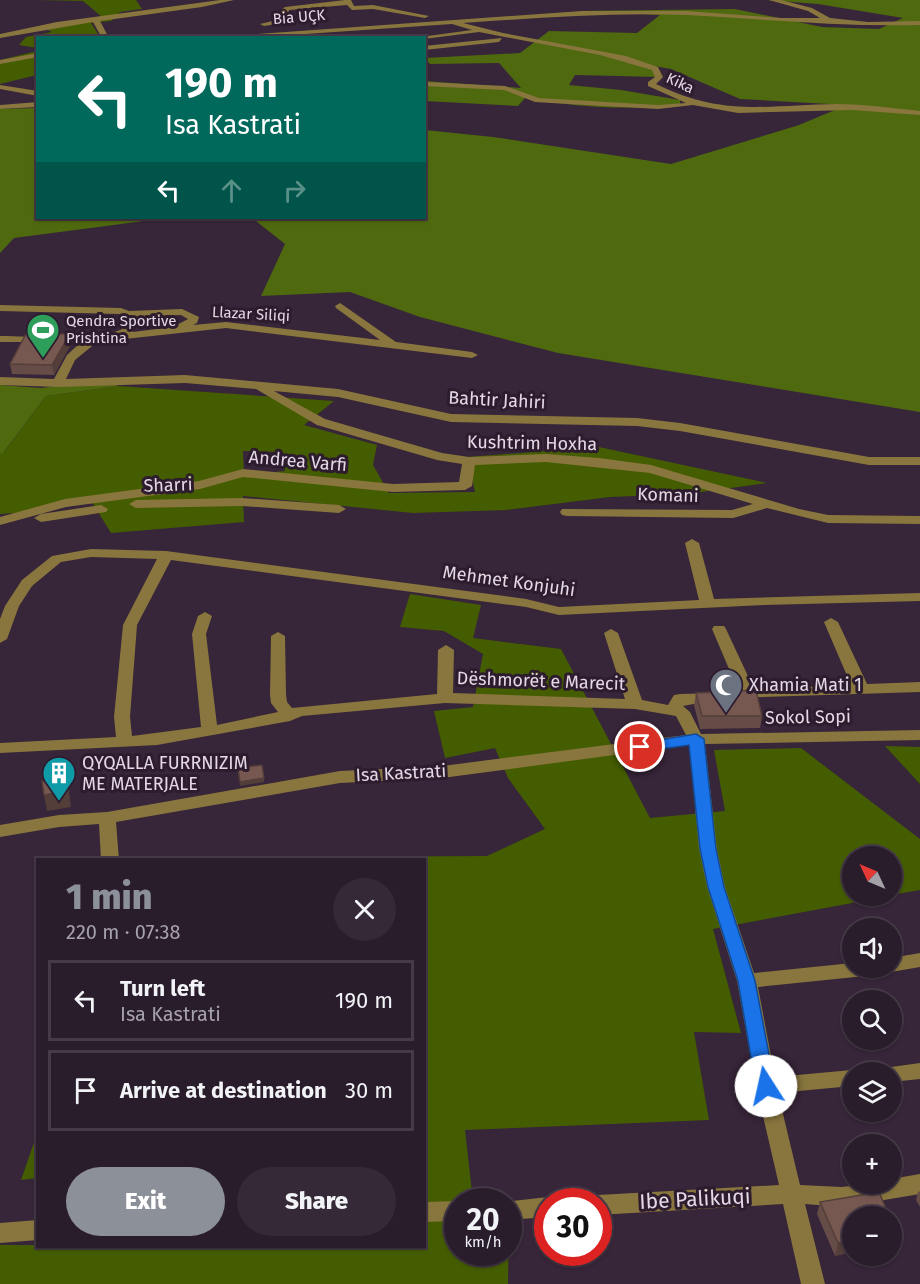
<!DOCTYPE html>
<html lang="en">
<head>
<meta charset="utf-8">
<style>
  :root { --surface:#291c2b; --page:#352937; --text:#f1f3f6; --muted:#a5a1a9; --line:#453a47; --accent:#8c9099 }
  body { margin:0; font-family:"Fira Sans",sans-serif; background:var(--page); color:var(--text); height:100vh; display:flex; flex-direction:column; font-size:22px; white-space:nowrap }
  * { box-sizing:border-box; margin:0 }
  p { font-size:20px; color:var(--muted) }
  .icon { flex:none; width:33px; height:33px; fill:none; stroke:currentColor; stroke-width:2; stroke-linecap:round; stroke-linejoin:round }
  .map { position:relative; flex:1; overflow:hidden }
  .sheet { position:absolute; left:36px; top:858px; width:390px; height:390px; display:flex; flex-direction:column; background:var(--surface); border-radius:0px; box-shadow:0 2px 4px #0004,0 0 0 2px var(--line) }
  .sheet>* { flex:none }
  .banner { position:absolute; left:36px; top:36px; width:390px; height:183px; border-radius:0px; box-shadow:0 2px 4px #0004,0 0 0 2px var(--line); background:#00695c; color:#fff; overflow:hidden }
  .needle { width:39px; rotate:314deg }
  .controls { position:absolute; left:842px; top:846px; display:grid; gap:12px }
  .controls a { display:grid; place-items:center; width:60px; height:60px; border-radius:50%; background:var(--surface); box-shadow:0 2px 4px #0004,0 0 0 2px var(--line); font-size:30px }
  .speed { position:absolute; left:444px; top:1188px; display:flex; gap:12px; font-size:30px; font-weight:700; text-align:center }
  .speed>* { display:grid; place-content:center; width:78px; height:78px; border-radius:50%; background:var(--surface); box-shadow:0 2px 4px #0004,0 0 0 2px var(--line); line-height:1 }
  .speed small { font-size:15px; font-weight:400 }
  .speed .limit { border:9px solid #d22; background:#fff; color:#111 }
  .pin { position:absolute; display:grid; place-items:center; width:51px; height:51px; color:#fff; margin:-26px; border:3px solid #fff; border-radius:50%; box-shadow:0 2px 6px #0007 }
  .me { position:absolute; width:66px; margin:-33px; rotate:350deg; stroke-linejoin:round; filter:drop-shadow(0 0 4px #0008) }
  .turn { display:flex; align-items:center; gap:21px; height:126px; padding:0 30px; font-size:27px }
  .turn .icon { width:78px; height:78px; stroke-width:2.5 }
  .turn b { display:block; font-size:42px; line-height:51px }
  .lanes { display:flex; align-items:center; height:57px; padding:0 30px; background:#0003; justify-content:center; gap:30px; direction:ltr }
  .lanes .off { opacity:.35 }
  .round { display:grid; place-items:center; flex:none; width:63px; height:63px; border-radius:32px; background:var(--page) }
  .head { display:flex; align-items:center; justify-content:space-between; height:102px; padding:0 30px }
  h1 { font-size:36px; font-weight:800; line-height:45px; color:var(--accent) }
  .cta { display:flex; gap:12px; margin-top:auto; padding:12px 30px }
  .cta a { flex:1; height:69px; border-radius:36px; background:var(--accent); color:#fff; font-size:24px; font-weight:800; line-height:69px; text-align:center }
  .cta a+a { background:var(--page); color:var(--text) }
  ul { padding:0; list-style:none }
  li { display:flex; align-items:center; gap:18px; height:81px; margin:0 12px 9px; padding:0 18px; border:3px solid var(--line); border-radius:0px }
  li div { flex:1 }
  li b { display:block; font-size:22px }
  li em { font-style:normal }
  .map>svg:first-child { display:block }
  .green { fill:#445d00; fill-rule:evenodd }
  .forest { fill:#4f690f }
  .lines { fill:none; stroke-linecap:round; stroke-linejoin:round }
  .minor { fill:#88763e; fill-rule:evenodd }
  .wall { fill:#664c46 }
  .shaded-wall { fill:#533e39 }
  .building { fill:#775851; stroke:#533e39; stroke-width:1.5 }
  .route { fill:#1a73e8; stroke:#114b97; stroke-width:1.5 }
  .labels { text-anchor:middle; stroke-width:6; stroke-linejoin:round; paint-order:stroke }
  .far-street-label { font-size:15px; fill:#e3d8e4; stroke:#2d1b2e }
  .far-poi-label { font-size:15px; fill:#e3d8e4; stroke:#2d1b2e; text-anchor:start }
  .street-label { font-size:18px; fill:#e3d8e4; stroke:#2d1b2e }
  .poi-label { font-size:18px; fill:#e3d8e4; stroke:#2d1b2e; text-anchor:start }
  .near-street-label { font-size:21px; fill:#e3d8e4; stroke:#2d1b2e }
</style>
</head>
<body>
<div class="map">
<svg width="920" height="1284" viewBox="0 0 920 1284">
  <rect width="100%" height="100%" fill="#372539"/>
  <path class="green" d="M37,0H136L142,9L120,12L111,21L91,23L100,37L38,38L37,48L19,45L26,37L52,32L44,28L102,17L83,1Z
    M37,51V75L0,84V60Z
    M118,386L334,401L304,425L377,445L373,465L389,493L475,492L467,457L599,447L767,483L686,494L610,497L507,510L413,513L243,496L244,522L111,533L92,502L44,511L0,514V453L4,452L46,396ZM243,451L283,452L285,471L244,475Z
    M410,594L481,605L473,638L561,649L650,818L725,811L714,750L801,748L920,839V890L891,895V856H852V896H890L713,929L741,1033L694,1032L709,1120L465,1130L473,1201L458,1202V1252H508L509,1227L508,1284H0V1245L424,1246V860L313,859L315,857L487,856L545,829L508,778L495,748L445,758L434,711L473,707L483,654L444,631L400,627Z
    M885,746L920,747V784Z
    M37,1134V1178L21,1180Z"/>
  <path class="forest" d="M766,0H920V412L558,353L420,317L350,292L261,296L285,244L252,218H424L425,130L493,137L671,164L799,125L847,105L740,99L671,69L649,65L659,77L575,75L569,85L621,90L680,100V104C630,111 575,107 525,98L518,106L425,101V81L521,88L499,63L430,64L425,58L520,53L549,31L637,33L660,15L575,11L735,9L822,27L879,29L903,18L818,4Z
    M37,108L38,218H167L14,238L0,253V109Z
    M106,380L118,386L46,396L3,453H0V385L41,388Z"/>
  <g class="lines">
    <path class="minor" d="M220,0H234L202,7L100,21L109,38H102L93,22L0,38V34L57,22Z
      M345,0H351L354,6L373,5L429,16L425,18L373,9L352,10L347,5L289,10L288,22L264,26L260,24L281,19V10L285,7Z
      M769,0H781L812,8L830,18L868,22L920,21V25C842,27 765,19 687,15C612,12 537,18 463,23L503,33L626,56L658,67L663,77L656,84C722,117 767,105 837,104C865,104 892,108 920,111V115L852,110L738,113L693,105L658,109L551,103L535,102L504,90L424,86V82L505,86L539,98L658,105L686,103L648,86V82L655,77L652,70L600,55L479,32L424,39L413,38L472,30L452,24L245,38H201L582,11H686L782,18H820L808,11Z
      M502,38L499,42L424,50V46Z
      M38,53V57L0,64V60Z
      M0,85L38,91V96L0,89Z
      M38,102V107L0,109V105Z
      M340,303L396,342L472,352L478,355L472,358L226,328L97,342L75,360L66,379L185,375L338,389L451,414L637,418L680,423L869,457H920V465H869L680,431L637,426L451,422L338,397L274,391L325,419L442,453L469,457L546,454L599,458L651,465L799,509L828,515L920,516V524L828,523L767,508L733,518L567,516L562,515L560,512L562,509L732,510L753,504L650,473L546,462L475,465L472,486L465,490L393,492L243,477L200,489L66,507L0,525V517L65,499L199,481L243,469L393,484L459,482L462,464L437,460L317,425L256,389L185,383L59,387L0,385V377L54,379L67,355L81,342H0V336C31,336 97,342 122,329V316L119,314L0,311V305L121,308L129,311L182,309L199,317L197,323L193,325L226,322L380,340L336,308L335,306ZM181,315L188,319L173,327L133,332V317Z
      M242,498L339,505L346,509L339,513L242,506L136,508L129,504L136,500Z
      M101,505L108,509L106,512L41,522L34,518L41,514Z
      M692,539L699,543L714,599L920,593V601L764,605L559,615L526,607L171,560L137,625L130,717L132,736L201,727L192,634L198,616L205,612L212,616L206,634L217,725L278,712L271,703L270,695L271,636L278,632L285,636L286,695L287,702L292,708L437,694L438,650L446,645L454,650L453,693L625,699L604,633L611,629L618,633L642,700L668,705L674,695L680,694L720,693L722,696L720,699L683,706L690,712L701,734L920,730V740L705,744L717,849L725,887L754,973L852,963V968H891V958L920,953V967L891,972L884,969L882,973L875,975L758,987L775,1077L852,1070L859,1072H852V1086L778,1093L800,1185L842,1187L865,1184H891V1179L920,1174V1194L842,1207L805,1204L825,1284H801L783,1204L598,1215V1202H589L590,1198L598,1195L779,1185L756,1086L737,981L707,887L699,849L689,745L442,778L340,783L116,822L119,860H101L99,824L59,827L0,837V825L59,815L107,812L340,771L442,766L686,735L676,716L635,709L445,703L302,716L290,721L157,745L0,753V743L116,737L114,717L123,625L157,559L91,557L61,562L32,586L19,606L7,639L0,643V619L5,606L22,580L52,556L91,549L166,551L526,599L559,607L699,600L685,543Z
      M831,618L838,622L867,684L920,682V692L732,698L730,695L732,692L738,690L712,629L714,626H724L726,629L754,689L851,685L824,622Z
      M920,1063V1079L891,1082V1072H882L884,1068Z
      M548,1197L557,1202H548V1217L508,1220V1202H504Z
      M458,1201V1221L424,1222V1202Z
      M38,1220V1240L0,1243V1223Z"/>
  </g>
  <path class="wall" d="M70,334L71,344L54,375L12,374L10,364Z
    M696,693L762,716L760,728L700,729L694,705Z
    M920,1191V1207L916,1200L918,1192Z
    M820,1202L852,1216V1252L835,1256L817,1214Z"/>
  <path class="shaded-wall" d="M70,334L71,344L54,375L52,365Z
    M67,777L71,807L47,811L44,795Z
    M264,778V782L240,786V782Z
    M895,1231L892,1244H891V1232Z
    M852,1240V1252L835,1256L838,1243Z"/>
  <path class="building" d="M26,334H70L52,365L10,364Z
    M756,690L762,716H702L696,693Z
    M262,765L264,778L240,782L238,768Z
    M67,777L68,791L44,795L42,781Z
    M879,1192L889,1216H852V1240L838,1243L820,1202Z
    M891,1221L895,1231L891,1232Z"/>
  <path class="route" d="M696,734L704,739L716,849L724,887L755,981L775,1086L772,1092L766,1094L759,1092L756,1086L738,981L708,887L700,849L689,745L640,752L633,747L640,743Z"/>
  <defs>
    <g id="stadium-pin" transform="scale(1.725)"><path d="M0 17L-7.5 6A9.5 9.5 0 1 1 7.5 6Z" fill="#2e9e5b" stroke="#2d1b2e"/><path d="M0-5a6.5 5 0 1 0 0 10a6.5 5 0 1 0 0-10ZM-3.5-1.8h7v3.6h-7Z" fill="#fff"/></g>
    <g id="mosque-pin" transform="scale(1.725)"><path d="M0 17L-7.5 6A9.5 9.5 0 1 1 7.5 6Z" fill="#6b7280" stroke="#2d1b2e"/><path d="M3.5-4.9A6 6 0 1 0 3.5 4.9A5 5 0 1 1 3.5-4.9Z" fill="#fff"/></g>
    <g id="building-pin" transform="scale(1.725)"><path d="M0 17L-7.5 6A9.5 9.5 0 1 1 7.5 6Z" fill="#0f9aa8" stroke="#2d1b2e"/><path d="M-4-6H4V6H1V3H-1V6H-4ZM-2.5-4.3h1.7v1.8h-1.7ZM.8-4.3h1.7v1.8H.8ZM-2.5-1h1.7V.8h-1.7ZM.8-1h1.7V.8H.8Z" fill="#fff"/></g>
  </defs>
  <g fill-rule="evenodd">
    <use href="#stadium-pin" x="43" y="330"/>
    <use href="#mosque-pin" x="726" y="685"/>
    <use href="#building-pin" x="59" y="773"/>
  </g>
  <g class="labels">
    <g class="far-street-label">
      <text transform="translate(299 17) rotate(-5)" y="5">Bia UÇK</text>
      <text transform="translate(680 83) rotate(25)" y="5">Kika</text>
      <text transform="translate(251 314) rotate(3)" y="5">Llazar Siliqi</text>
    </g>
    <g class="far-poi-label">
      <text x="66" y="326">Qendra Sportive<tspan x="66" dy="17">Prishtina</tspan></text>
    </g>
    <g class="street-label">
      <text transform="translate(497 400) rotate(3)" y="6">Bahtir Jahiri</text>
      <text transform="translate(532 443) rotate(1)" y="6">Kushtrim Hoxha</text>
      <text transform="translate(298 461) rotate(5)" y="6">Andrea Varfi</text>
      <text transform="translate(168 485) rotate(-2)" y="6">Sharri</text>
      <text transform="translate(668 495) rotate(2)" y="6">Komani</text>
      <text transform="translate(509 581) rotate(8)" y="6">Mehmet Konjuhi</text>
      <text transform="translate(541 681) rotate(2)" y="6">Dëshmorët e Marecit</text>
      <text transform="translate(808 717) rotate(-1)" y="6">Sokol Sopi</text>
      <text transform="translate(401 773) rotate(-3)" y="6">Isa Kastrati</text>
    </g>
    <g class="poi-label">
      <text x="749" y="691">Xhamia Mati 1</text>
      <text x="82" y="769">QYQALLA FURRNIZIM<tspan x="82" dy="21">ME MATERJALE</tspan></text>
    </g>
    <g class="near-street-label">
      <text transform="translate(695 1199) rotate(-3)" y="7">Ibe Palikuqi</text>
    </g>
  </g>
</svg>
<div class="controls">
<a><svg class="needle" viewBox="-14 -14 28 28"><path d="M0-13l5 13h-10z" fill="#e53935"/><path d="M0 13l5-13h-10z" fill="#a5a1a9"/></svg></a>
<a><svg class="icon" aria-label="sound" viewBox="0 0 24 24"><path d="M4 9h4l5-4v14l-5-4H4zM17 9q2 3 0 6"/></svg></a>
<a><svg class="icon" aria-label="search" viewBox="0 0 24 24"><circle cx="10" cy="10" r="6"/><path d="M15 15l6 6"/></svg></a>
<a><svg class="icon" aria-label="layers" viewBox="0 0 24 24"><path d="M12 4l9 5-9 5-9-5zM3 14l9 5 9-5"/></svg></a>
<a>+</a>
<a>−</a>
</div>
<div class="speed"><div>20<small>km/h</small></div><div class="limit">30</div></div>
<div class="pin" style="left:640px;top:747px;background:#d93025"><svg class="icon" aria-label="arrive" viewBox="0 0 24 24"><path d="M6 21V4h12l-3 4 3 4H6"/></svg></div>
<svg class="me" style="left:766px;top:1086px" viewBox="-20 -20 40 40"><circle r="19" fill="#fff"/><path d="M0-13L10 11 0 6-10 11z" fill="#1a73e8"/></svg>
<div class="banner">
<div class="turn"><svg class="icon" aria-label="left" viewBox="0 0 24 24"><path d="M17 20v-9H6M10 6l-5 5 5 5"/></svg><div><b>190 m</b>Isa Kastrati</div></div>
<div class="lanes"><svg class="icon" aria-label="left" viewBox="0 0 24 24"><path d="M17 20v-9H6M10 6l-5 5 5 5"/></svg><svg class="icon off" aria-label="ahead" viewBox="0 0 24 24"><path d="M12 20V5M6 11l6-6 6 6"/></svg><svg class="icon off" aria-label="right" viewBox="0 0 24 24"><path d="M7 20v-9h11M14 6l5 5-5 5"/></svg></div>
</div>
<section class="sheet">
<div class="head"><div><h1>1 min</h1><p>220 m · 07:38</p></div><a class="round"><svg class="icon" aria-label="close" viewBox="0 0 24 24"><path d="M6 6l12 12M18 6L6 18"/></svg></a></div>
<ul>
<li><svg class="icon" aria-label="left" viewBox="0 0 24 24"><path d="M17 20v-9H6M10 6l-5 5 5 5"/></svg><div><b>Turn left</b><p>Isa Kastrati</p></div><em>190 m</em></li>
<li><svg class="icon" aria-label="arrive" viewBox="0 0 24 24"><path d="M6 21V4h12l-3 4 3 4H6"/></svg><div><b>Arrive at destination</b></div><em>30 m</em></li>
</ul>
<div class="cta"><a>Exit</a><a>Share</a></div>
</section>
</div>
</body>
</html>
